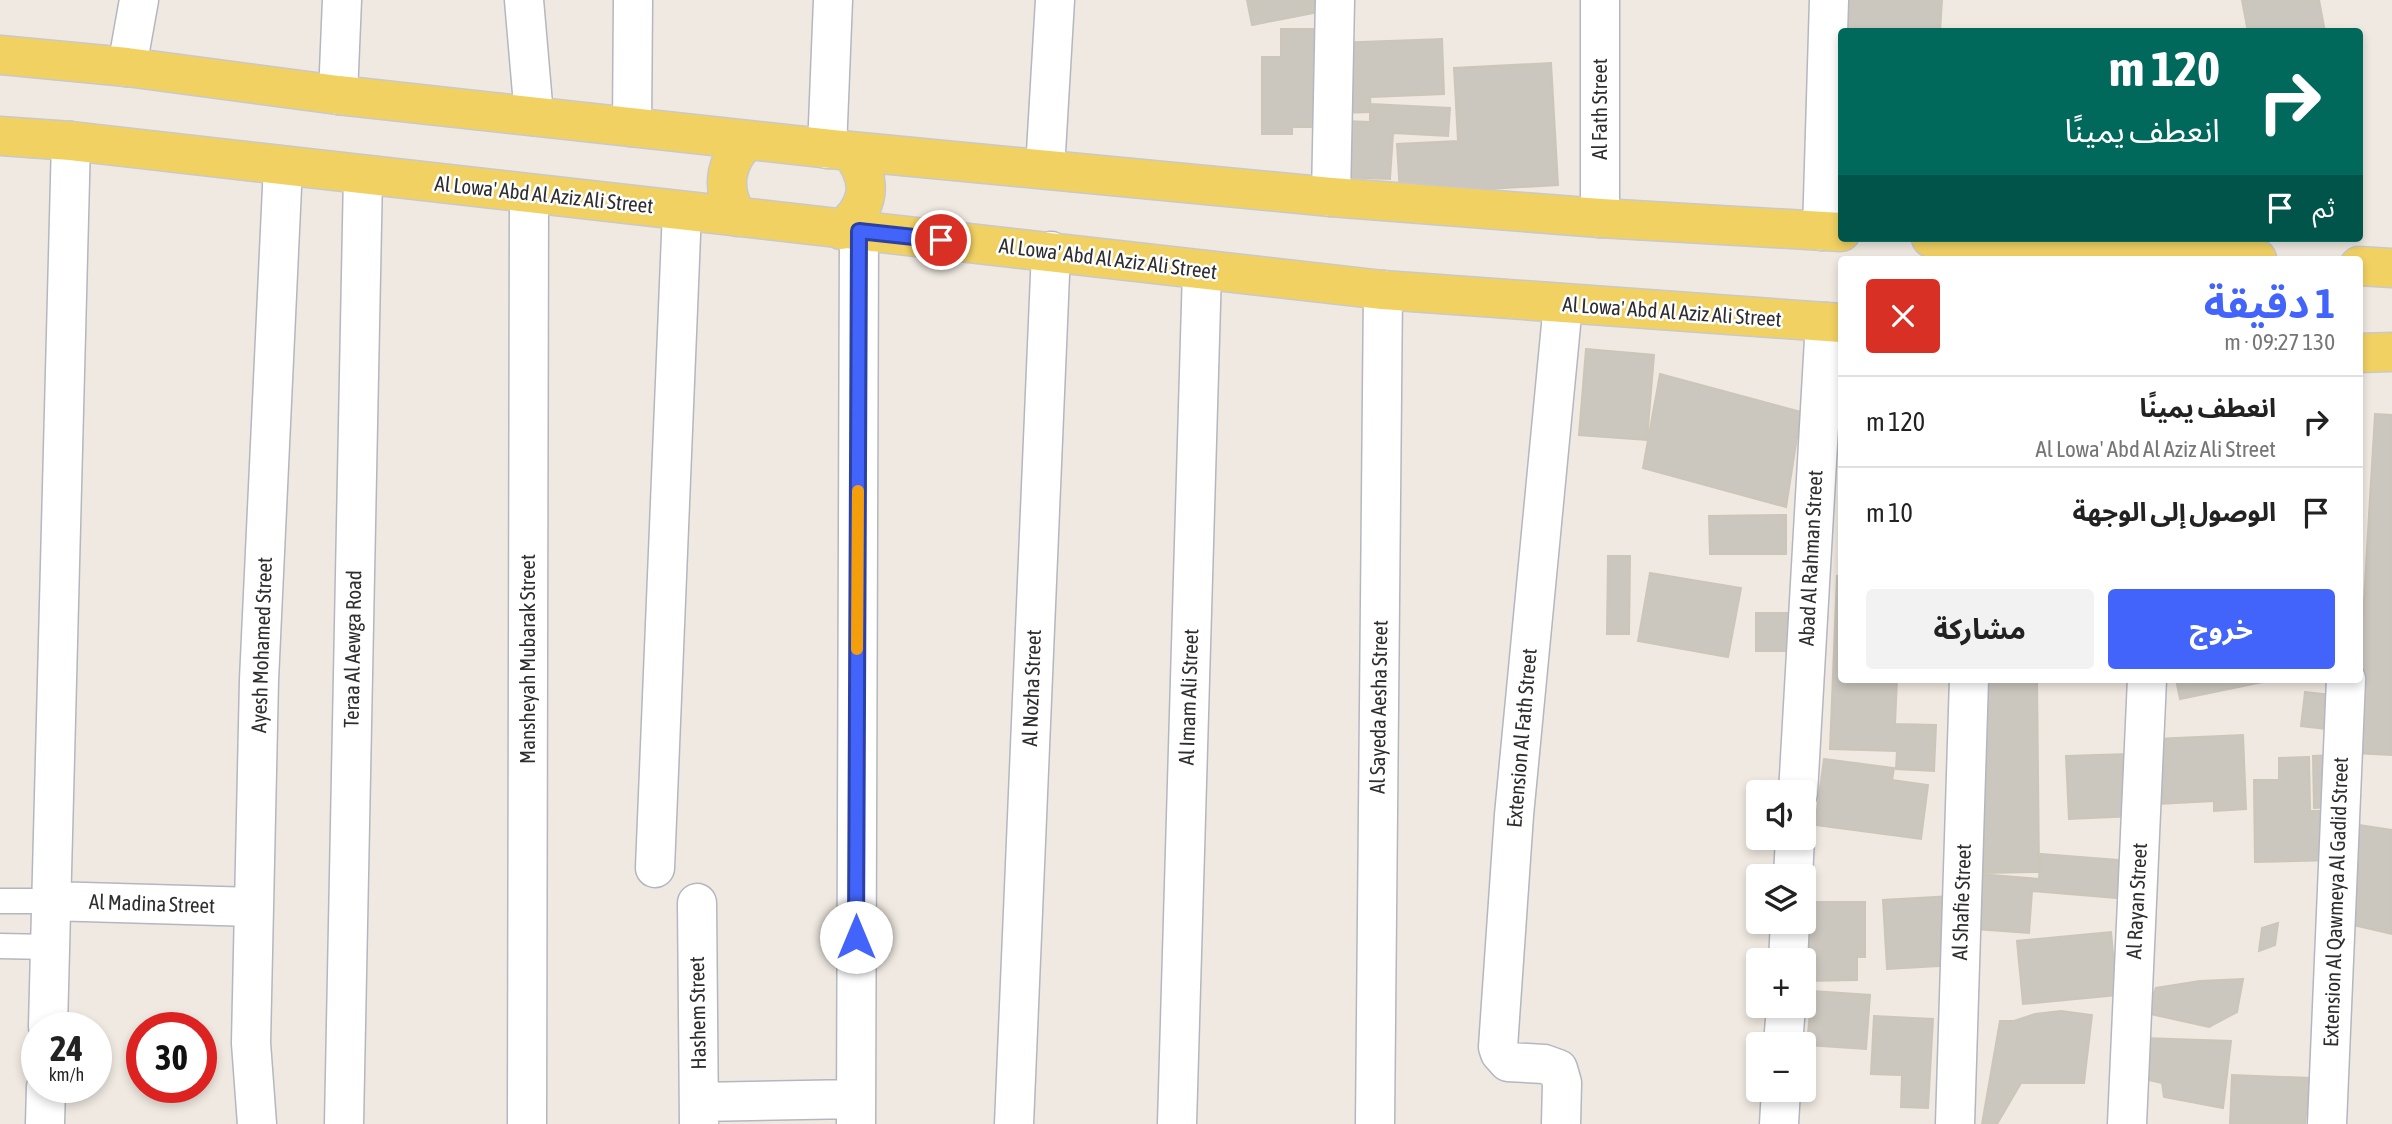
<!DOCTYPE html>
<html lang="ar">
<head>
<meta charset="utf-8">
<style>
  :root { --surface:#fff; --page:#f2f2f2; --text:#222; --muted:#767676; --line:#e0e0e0; --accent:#4264fb }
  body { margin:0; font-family:"Asap Condensed","Noto Sans Arabic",sans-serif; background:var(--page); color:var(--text); direction:rtl; height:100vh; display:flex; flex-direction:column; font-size:26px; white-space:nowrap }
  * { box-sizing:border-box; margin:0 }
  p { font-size:23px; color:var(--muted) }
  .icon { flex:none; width:38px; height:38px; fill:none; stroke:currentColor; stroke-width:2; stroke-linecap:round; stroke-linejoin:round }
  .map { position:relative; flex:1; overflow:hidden; direction:ltr }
  .side { position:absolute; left:1838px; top:256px; width:525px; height:427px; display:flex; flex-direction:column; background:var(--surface); border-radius:7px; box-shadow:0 4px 10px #0003; direction:rtl }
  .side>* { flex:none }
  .hud { position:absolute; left:1838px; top:28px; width:525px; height:214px; border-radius:7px; box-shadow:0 4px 10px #0003; direction:rtl; background:#00695c; color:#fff; overflow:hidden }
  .fabs { position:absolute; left:1746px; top:780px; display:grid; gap:14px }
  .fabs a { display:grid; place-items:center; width:70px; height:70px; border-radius:7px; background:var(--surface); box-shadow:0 4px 10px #0003; font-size:35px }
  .speed { position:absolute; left:21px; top:1012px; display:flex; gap:14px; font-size:35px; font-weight:700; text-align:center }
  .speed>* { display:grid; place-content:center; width:91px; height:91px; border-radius:50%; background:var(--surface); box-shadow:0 4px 10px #0003; line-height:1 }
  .speed small { font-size:18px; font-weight:400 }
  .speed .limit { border:10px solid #d22; background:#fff; color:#111 }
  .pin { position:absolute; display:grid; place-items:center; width:60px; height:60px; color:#fff; margin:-30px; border:4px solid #fff; border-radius:50%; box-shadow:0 2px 7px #0007 }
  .me { position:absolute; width:77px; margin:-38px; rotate:0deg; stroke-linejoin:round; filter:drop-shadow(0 0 5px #0008) }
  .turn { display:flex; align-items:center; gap:24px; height:147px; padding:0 28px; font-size:32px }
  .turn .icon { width:91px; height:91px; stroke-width:2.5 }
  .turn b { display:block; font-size:49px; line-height:60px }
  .then { display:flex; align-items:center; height:66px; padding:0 28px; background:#0003; gap:14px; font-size:26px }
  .round { display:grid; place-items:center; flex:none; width:74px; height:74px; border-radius:7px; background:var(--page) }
  .headline { display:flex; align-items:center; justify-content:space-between; height:119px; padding:0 28px }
  h1 { font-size:42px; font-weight:700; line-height:52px; color:var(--accent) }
  .cta { display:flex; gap:14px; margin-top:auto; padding:14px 28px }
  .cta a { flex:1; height:80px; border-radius:7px; background:var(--accent); color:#fff; font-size:28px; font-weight:700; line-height:80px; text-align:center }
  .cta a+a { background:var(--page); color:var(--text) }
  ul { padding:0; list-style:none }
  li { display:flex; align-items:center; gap:21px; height:91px; padding:0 28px; border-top:2px solid var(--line) }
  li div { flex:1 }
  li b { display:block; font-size:26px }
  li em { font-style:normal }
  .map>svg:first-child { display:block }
  .building { fill:#cbc7bf; stroke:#cbc5ba; stroke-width:2 }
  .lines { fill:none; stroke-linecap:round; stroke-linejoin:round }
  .lane-casing { stroke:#b4b7c1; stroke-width:27 }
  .street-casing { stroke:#b4b7c1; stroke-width:41 }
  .primary-casing { stroke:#c9c9c9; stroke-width:41 }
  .lane { stroke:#fff; stroke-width:24 }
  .street { stroke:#fff; stroke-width:38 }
  .primary { stroke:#f2d163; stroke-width:38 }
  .route-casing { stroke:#2b41a3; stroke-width:18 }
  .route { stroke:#4264fb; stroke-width:12 }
  .slow { stroke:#f59e0b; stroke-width:12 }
  .labels { text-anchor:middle; stroke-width:5; stroke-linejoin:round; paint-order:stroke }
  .street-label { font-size:21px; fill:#2e2e2e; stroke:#fff }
</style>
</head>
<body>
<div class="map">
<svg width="2392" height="1124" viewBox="0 0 2392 1124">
  <rect width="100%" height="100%" fill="#efe9e1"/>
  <path class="building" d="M1247,0H1327L1329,10L1252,25Z
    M1848,0H1942L1940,32H1846Z
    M2242,0H2319L2325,32H2248Z
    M1281,29H1320V127H1292V134H1262V57H1281Z
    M1442,39L1444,94L1370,97L1371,112L1338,113L1335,43Z
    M1551,63L1558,185L1400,194L1397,144L1458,141L1454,68Z
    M1370,104L1450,108L1448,136L1393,133L1390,179L1342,177L1345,121L1370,122Z
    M1586,349L1654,355L1647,440L1579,435Z
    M1660,374L1801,412L1786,507L1643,468Z
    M2375,414L2392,415V755L2355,753Z
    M1786,515V554H1710L1709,516Z
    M1608,556H1630L1629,634H1607Z
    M1650,573L1741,588L1728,657L1638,641Z
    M1837,576H1841V679H1897L1895,724L1936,725L1934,771L1896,769L1897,751L1830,749Z
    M1756,613H1803V651H1756Z
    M1979,679H2037L2039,872L1982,873Z
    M2176,679H2268V681L2180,699Z
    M2305,692L2340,696L2335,730L2301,726Z
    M2243,735L2246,809L2214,811V801L2158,804L2155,739Z
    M2129,754L2135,816L2069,819L2066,756Z
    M2336,755L2337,807L2314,808L2313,756Z
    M2309,757L2310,811H2334L2335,860L2255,862L2254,780H2279V758Z
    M1824,759L1894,768L1892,780L1928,785L1921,839L1815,825Z
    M2359,825L2392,830V934L2353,925Z
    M2041,854L2131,861L2128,899L2032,891L2029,933L1976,929L1980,874L2039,879Z
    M1952,896L1956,965L1887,969L1883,900Z
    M1804,902H1865V957H1857V980L1804,981Z
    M2278,923L2275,945L2259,951L2262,928Z
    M2111,932L2117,995L2023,1004L2017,941Z
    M2243,979L2237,1012L2209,1027L2146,1013L2156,988L2200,981Z
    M1812,991L1870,995L1866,1049L1807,1045Z
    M2061,1011L2092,1015L2084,1083H2021L1997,1124H1982L2000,1021H2014L2035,1014Z
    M1874,1016L1933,1019L1928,1108L1901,1107L1902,1075L1871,1074Z
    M2143,1038L2231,1041L2223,1108L2164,1097L2162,1083L2140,1078Z
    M2232,1075L2310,1078L2305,1124H2230Z"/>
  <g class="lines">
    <g class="lane-casing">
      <path id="lane" d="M0,901H50
        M0,946L50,947"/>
    </g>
    <g class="street-casing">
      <path id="street" d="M524,0L534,116
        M127,67L139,0
        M338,95L342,0
        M632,127L633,0
        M827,149L833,0
        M1045,169L1055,0
        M1331,197L1335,0
        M1600,218V0
        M1822,231L1829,0
        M1798,793L1825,322
        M655,868L682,211
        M1793,877L1795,838
        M50,901L254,907
        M697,903L699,1124
        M1788,961L1790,922
        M48,1027L71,141
        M1783,1045L1786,1006
        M699,1102L855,1099
        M45,1124L46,1087
        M257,1124L251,1043L259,680L283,166
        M344,1124L363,175
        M527,1124L529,194
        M856,1124L859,231
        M1014,1124L1051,251
        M1177,1124L1202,270
        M1375,1124L1383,290
        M1561,1124L1562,1083L1558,1069L1544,1064L1508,1062L1500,1053L1498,1047L1514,815L1563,304
        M1779,1124L1781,1090
        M1955,1124L1969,679
        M2127,1124L2147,679
        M2327,1124L2346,679"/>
    </g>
    <g class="primary-casing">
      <path id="primary" d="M0,55L127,67L338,95L850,151L1331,197L1600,218L1841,232
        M0,136L71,141L1383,290L1841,323
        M737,217C721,189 724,163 747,140
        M841,230C870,207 874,181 850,151
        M1931,238L2257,259
        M2359,266L2392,268
        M2359,353L2392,352"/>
    </g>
    <use href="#lane" class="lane"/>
    <use href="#street" class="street"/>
    <use href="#primary" class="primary"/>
  </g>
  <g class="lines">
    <g class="route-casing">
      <path id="route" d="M856,937L859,231L941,240"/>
    </g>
    <use href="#route" class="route"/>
    <path class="slow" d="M857,649L858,491"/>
  </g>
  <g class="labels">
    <g class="street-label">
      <text transform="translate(1600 109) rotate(-90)" y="7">Al Fath Street</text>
      <text transform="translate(544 195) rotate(6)" y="7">Al Lowa' Abd Al Aziz Ali Street</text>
      <text transform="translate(1108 259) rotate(7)" y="7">Al Lowa' Abd Al Aziz Ali Street</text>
      <text transform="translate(1672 312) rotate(4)" y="7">Al Lowa' Abd Al Aziz Ali Street</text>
      <text transform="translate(1811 558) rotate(-87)" y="7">Abad Al Rahman Street</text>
      <text transform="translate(262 645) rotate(-88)" y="7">Ayesh Mohamed Street</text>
      <text transform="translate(353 649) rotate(-89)" y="7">Teraa Al Aewga Road</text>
      <text transform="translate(528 659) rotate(-90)" y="7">Mansheyah Mubarak Street</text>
      <text transform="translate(1032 688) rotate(-88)" y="7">Al Nozha Street</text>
      <text transform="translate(1189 697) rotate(-88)" y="7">Al Imam Ali Street</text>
      <text transform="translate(1379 707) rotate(-89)" y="7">Al Sayeda Aesha Street</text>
      <text transform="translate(1522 738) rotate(-85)" y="7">Extension Al Fath Street</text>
      <text transform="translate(2137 901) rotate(-87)" y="7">Al Rayan Street</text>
      <text transform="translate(1962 902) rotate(-88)" y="7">Al Shafie Street</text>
      <text transform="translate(2336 902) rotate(-88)" y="7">Extension Al Qawmeya Al Gadid Street</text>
      <text transform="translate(152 904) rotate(2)" y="7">Al Madina Street</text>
      <text transform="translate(698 1013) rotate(-91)" y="7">Hashem Street</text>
    </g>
  </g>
</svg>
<div class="fabs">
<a><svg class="icon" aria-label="sound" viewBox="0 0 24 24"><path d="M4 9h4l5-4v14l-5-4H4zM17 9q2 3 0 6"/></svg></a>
<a><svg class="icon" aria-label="layers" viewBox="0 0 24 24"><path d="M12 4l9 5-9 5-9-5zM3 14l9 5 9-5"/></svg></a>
<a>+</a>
<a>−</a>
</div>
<div class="speed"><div>24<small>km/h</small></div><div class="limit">30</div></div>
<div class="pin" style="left:941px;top:240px;background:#d93025"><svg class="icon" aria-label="arrive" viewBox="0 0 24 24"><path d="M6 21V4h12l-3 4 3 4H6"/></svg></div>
<svg class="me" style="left:856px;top:937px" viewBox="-20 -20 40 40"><circle r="19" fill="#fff"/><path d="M0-13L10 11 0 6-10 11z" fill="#4264fb"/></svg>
<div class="hud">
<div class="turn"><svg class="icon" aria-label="right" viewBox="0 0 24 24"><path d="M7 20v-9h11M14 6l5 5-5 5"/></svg><div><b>120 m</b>انعطف يمينًا</div></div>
<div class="then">ثم<svg class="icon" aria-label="arrive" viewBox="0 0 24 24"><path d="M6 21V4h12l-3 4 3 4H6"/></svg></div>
</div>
<section class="side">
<div class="headline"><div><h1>1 دقيقة</h1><p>130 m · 09:27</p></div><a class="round" style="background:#d93025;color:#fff"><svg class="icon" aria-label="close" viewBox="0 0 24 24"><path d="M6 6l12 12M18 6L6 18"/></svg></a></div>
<ul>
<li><svg class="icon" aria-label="right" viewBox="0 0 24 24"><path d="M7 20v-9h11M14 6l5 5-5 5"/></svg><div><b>انعطف يمينًا</b><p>Al Lowa' Abd Al Aziz Ali Street</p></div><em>120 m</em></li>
<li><svg class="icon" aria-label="arrive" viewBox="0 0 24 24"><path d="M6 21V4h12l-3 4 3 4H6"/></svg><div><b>الوصول إلى الوجهة</b></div><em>10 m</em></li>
</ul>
<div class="cta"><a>خروج</a><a>مشاركة</a></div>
</section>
</div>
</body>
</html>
